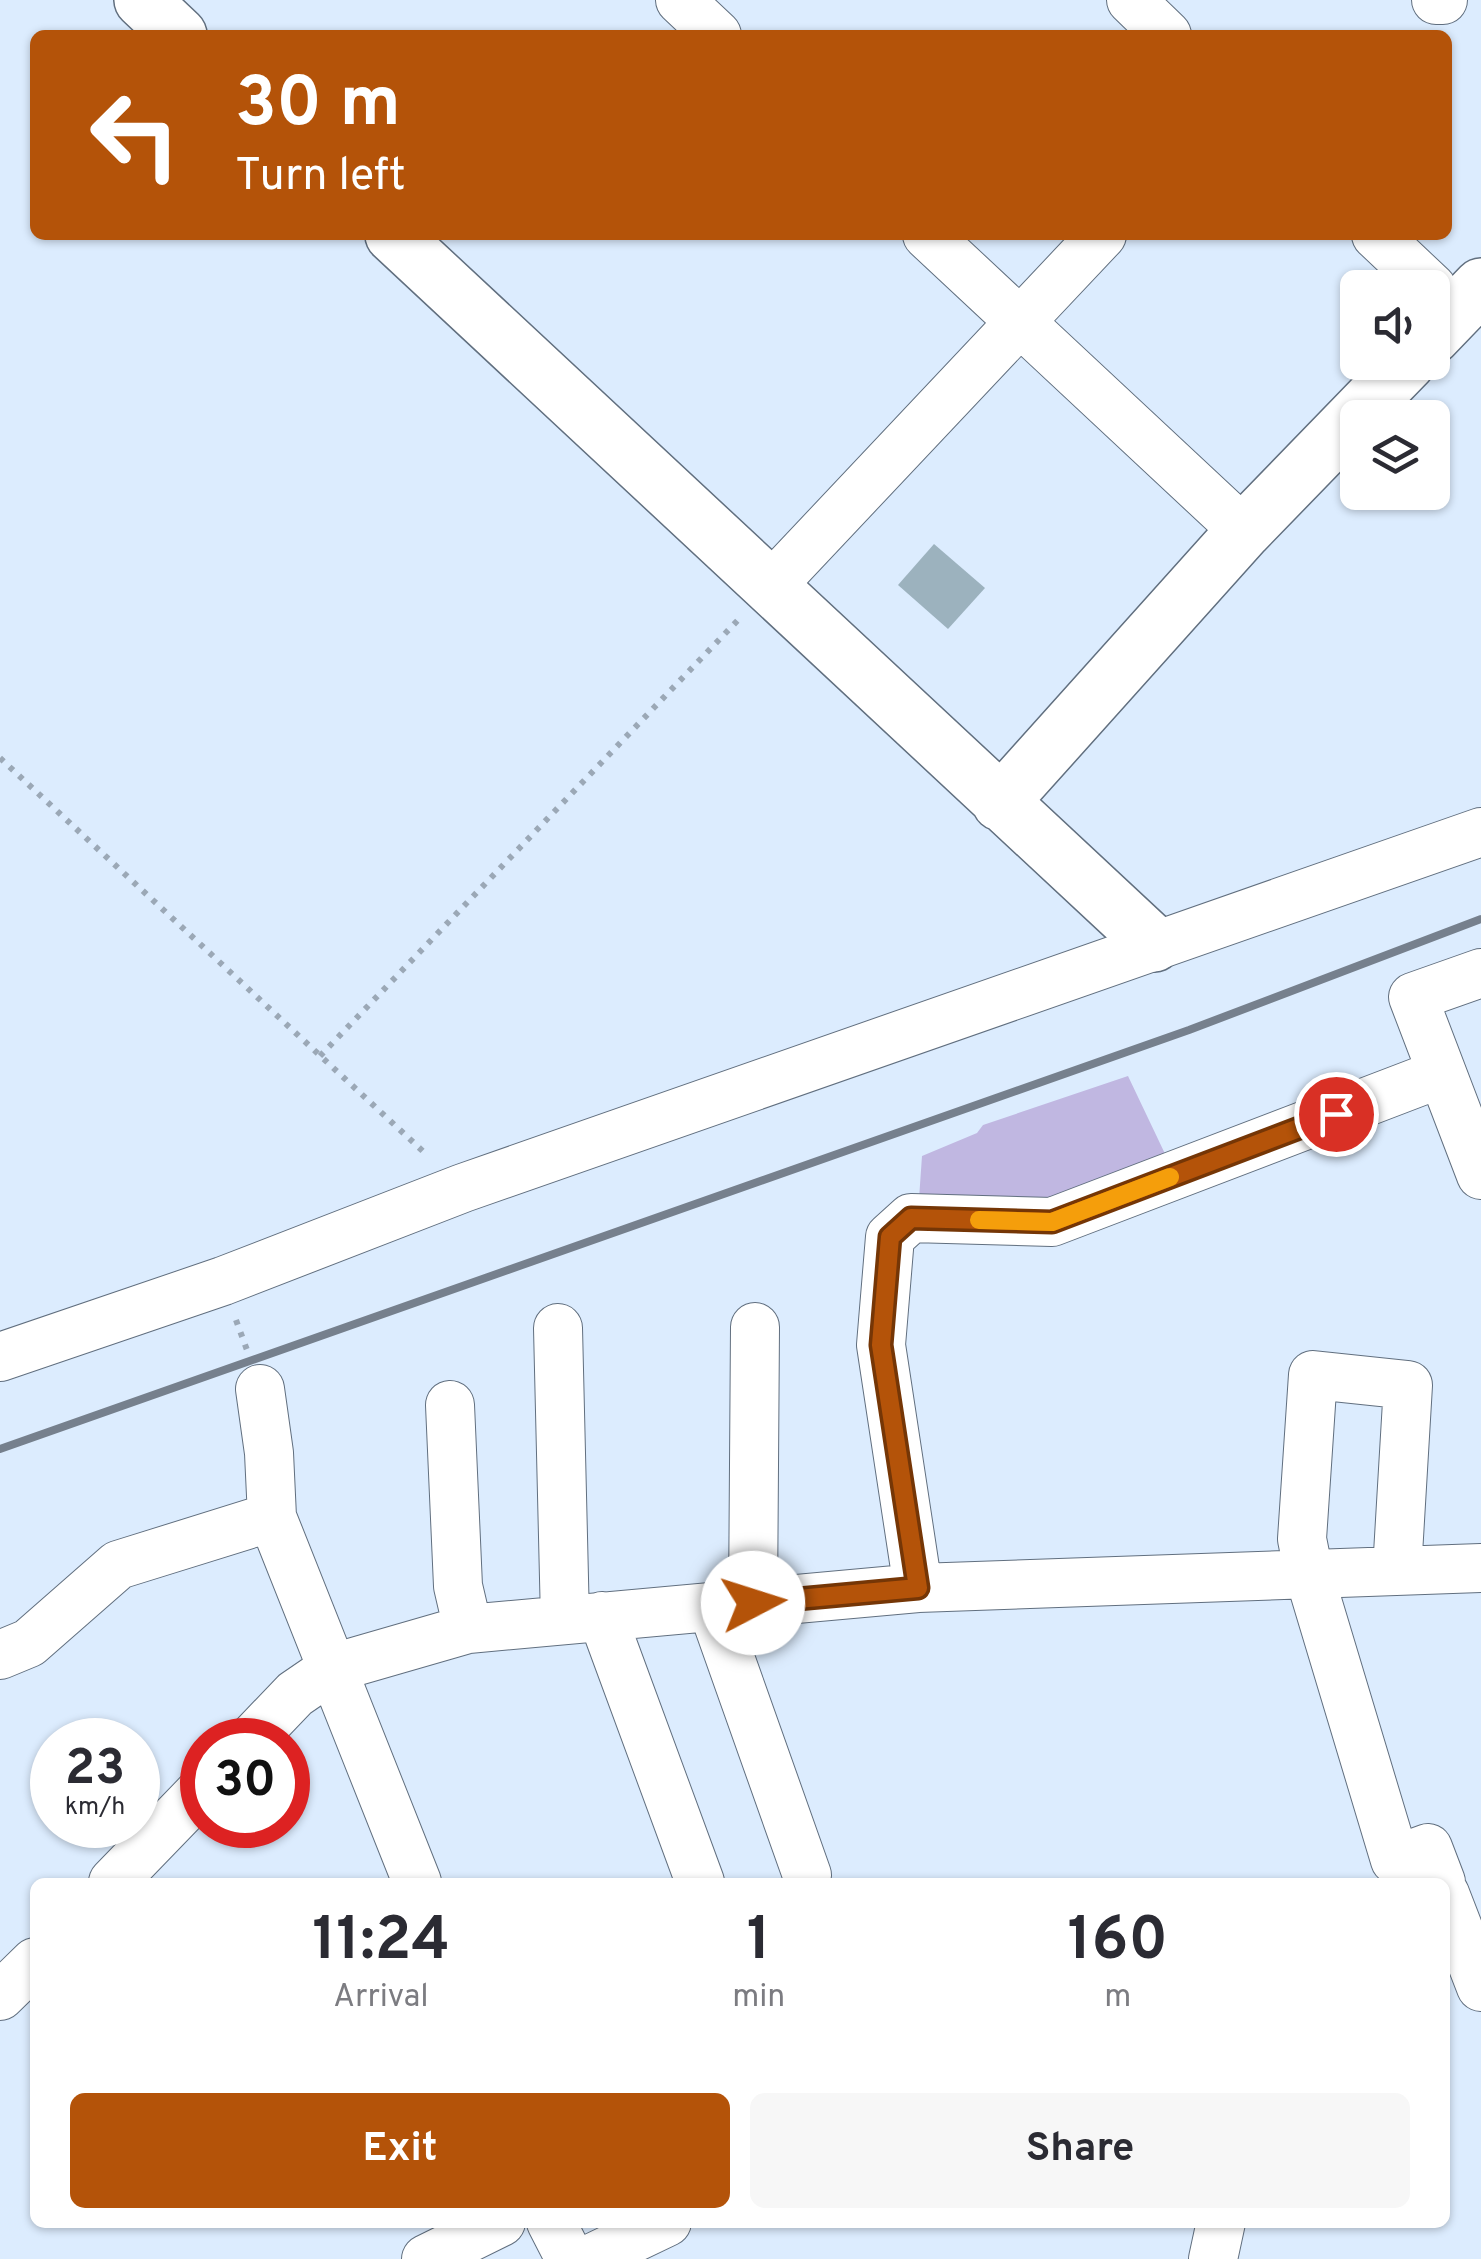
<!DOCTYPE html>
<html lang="en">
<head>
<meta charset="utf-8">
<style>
  :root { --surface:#fff; --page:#f7f7f7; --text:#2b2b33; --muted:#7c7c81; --accent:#b45309 }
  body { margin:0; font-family:Overpass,sans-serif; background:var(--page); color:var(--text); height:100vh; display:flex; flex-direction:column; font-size:38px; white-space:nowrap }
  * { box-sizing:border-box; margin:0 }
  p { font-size:32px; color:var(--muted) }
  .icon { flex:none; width:55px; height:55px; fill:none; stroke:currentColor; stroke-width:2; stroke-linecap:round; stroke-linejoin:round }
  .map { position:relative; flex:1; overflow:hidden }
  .drawer { position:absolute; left:30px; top:1878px; width:1420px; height:350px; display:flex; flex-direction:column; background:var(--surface); border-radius:15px; box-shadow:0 2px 8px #0004 }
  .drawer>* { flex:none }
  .banner { position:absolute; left:30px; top:30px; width:1422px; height:210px; border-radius:15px; box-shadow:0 2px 8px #0004; background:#b45309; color:#fff; overflow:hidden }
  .fabs { position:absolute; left:1340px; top:270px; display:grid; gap:20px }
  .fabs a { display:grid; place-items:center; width:110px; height:110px; border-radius:15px; background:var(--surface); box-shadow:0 2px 8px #0004; font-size:50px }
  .speed { position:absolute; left:30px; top:1718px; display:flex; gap:20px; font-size:50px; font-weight:700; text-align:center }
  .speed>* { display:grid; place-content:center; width:130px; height:130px; border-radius:50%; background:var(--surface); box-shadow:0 2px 8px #0004; line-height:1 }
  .speed small { font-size:25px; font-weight:400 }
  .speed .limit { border:15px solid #d22; background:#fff; color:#111 }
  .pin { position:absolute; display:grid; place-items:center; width:85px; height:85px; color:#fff; margin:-42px; border:5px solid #fff; border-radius:50%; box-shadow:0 2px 10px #0007 }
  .me { position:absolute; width:110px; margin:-55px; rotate:85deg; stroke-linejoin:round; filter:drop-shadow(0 0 8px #0008) }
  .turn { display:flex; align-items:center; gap:35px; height:210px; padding:0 40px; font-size:45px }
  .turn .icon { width:130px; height:130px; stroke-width:2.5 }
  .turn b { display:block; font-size:70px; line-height:85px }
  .eta { display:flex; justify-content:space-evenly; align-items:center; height:170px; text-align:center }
  .eta b { font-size:60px; font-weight:700; line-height:70px }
  .action { display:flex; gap:20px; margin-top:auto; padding:20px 40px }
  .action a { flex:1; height:115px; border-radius:15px; background:var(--accent); color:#fff; font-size:40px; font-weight:700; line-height:115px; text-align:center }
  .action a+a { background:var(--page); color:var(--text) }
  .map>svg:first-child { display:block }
  .green { fill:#c0b7e1 }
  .building { fill:#9cb2be }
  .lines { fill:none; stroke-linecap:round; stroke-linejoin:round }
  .minor-casing { stroke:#616f7f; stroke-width:50 }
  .tertiary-casing { stroke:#616f7f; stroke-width:58 }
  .path { stroke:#9ba8b6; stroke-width:6; stroke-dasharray:5 8; stroke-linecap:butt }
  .minor { stroke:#fff; stroke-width:48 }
  .tertiary { stroke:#fff; stroke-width:55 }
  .rail { stroke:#76808d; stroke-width:8 }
  .route-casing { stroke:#753606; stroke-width:25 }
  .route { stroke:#b45309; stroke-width:18 }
  .slow { stroke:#f59e0b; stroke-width:18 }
</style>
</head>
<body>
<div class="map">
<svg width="1481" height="2259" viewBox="0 0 1481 2259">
  <rect width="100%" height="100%" fill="#dcecfe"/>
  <path class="green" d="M1128,1076L1167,1158L1048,1200L919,1199L922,1156L977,1133L983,1125Z"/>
  <path class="building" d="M934,544L985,588L948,629L898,585Z"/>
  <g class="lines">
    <g class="minor-casing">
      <path id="minor" d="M680,0L717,35
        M1131,0L1167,35
        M1436,0H1443
        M927,235L1244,531
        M1376,235L1432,288
        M770,587L1102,235
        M1481,973L1413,997L1481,1175
        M558,1328L565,1620
        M0,1357L223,1281L463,1188L1481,832
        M260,1389L269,1453L272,1517L417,1882
        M450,1405L458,1586L468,1629
        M1397,1571L1408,1385L1313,1375L1302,1539L1309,1574L1395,1860L1428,1848L1441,1882
        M918,1588L881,1345L890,1237L911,1218L1052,1222L1442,1073
        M753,1603L755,1327
        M712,1607L807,1875
        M602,1616L700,1882
        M0,1655L29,1643L118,1565L272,1517
        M251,1740L295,1694L333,1668L468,1629L918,1588L1481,1568
        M113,1882L202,1790
        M1445,1894L1481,1987
        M0,1996L35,1962
        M551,2222L570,2259
        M426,2259L501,2222
        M590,2259L667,2222
        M1213,2259L1221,2222"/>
    </g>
    <g class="tertiary-casing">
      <path id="tertiary" d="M142,0L179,35
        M393,235L1154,944
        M1432,337L1481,286
        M1000,803L1244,531L1408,362"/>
    </g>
    <path class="path" d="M0,758L428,1156
      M320,1056L738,620
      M236,1320L247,1350"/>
    <use href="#minor" class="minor"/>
    <use href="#tertiary" class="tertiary"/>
    <path class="rail" d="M0,1449L1189,1030L1481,919"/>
  </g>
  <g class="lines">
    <g class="route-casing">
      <path id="route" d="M753,1603L918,1588L881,1345L890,1237L911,1218L1052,1222L1336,1114"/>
    </g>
    <use href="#route" class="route"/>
    <path class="slow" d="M979,1220L1052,1222L1170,1177"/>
  </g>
</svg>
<div class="fabs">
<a><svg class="icon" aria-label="sound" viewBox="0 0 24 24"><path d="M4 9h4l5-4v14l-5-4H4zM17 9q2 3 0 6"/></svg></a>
<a><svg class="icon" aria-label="layers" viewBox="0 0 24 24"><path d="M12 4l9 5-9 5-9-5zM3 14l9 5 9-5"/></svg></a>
</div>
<div class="speed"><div>23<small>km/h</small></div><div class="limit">30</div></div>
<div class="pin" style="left:1336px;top:1114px;background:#d93025"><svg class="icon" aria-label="arrive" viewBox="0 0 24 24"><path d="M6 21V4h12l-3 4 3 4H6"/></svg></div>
<svg class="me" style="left:753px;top:1603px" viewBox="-20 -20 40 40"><circle r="19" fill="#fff"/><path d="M0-13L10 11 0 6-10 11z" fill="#b45309"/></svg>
<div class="banner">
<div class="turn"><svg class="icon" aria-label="left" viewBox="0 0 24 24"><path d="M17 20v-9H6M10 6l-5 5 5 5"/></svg><div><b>30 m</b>Turn left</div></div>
</div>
<section class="drawer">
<div class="eta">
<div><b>11:24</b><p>Arrival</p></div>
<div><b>1</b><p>min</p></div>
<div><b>160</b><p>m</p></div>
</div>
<div class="action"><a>Exit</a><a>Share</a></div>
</section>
</div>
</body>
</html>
